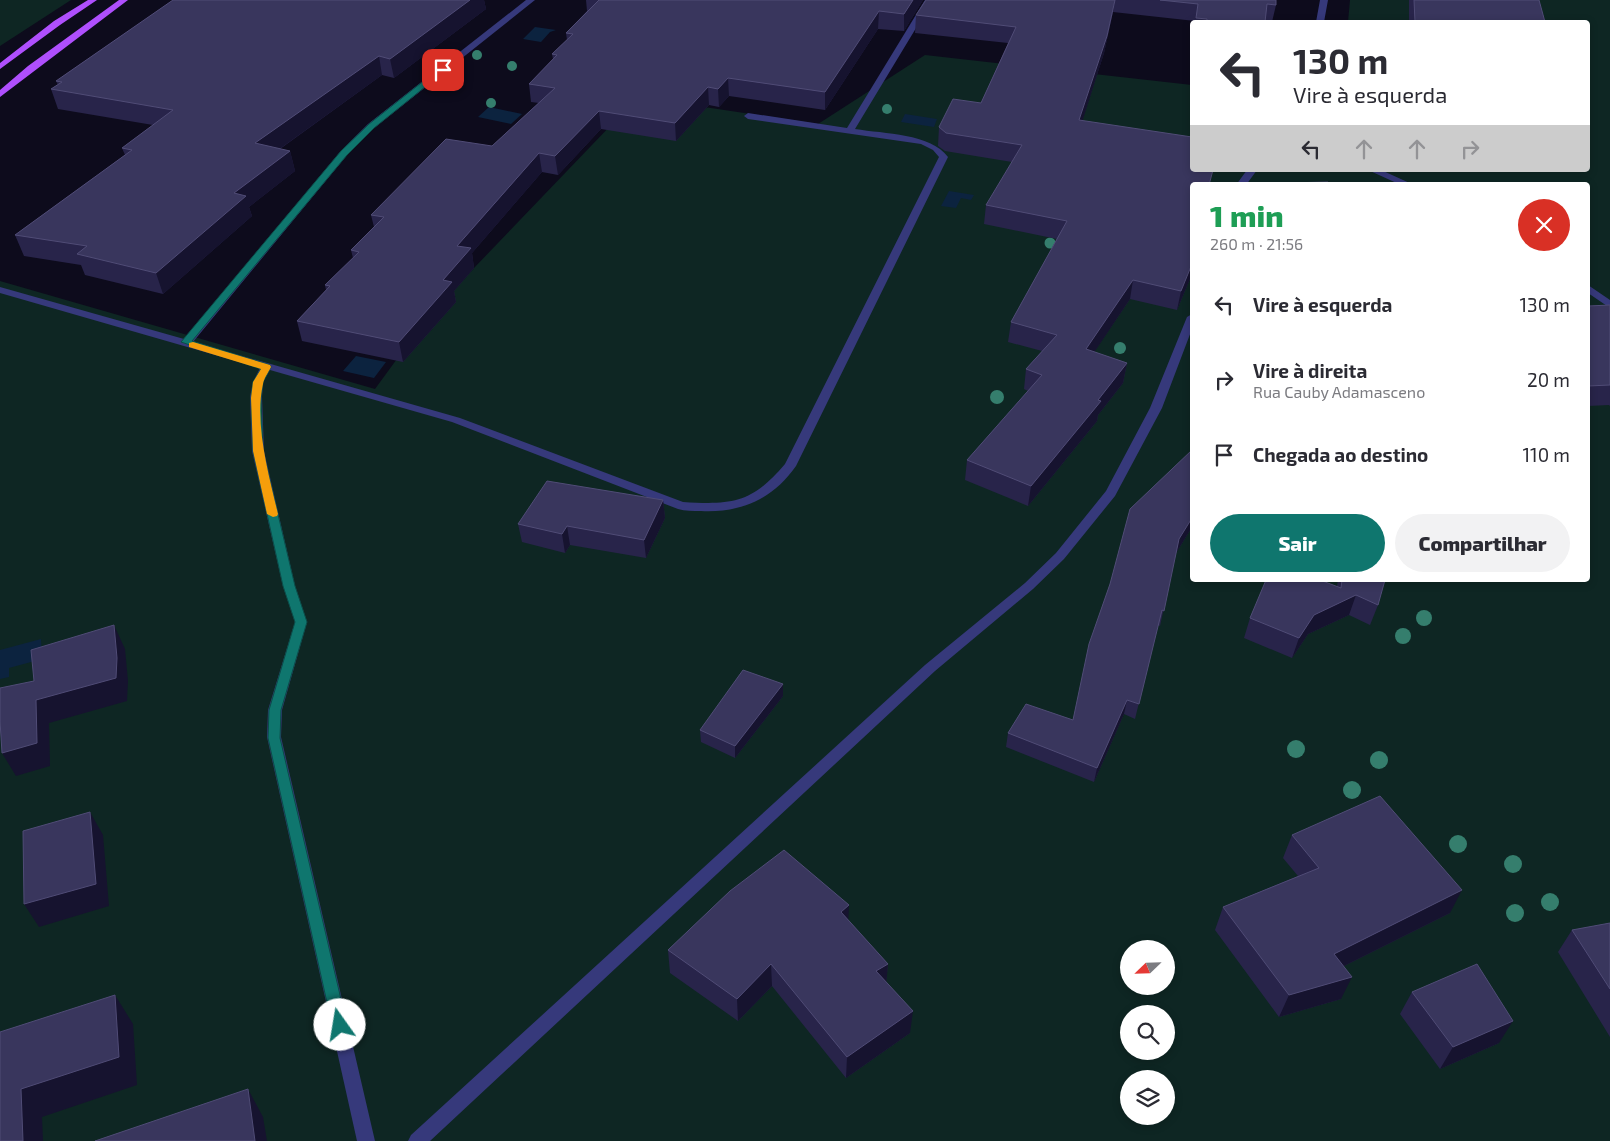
<!DOCTYPE html>
<html lang="pt">
<head>
<meta charset="utf-8">
<style>
  :root { --surface:#fff; --page:#f2f2f3; --text:#2b2b33; --muted:#7c7c81; --accent:#0f766e }
  body { margin:0; font-family:"Exo 2",sans-serif; background:var(--page); color:var(--text); height:100vh; display:flex; flex-direction:column; font-size:19px; white-space:nowrap }
  * { box-sizing:border-box; margin:0 }
  p { font-size:16px; color:var(--muted) }
  .icon { flex:none; width:28px; height:28px; fill:none; stroke:currentColor; stroke-width:2; stroke-linecap:round; stroke-linejoin:round }
  .map { position:relative; flex:1; overflow:hidden }
  .panel { position:absolute; left:1190px; top:182px; width:400px; height:400px; display:flex; flex-direction:column; background:var(--surface); border-radius:5px; box-shadow:0 2px 8px #0003 }
  .panel>* { flex:none }
  .guide { position:absolute; left:1190px; top:20px; width:400px; height:152px; border-radius:5px; box-shadow:0 2px 8px #0003; background:#fff; color:var(--text); overflow:hidden }
  .needle { width:32px; rotate:247deg }
  .tools { position:absolute; left:1120px; top:940px; display:grid; gap:10px }
  .tools a { display:grid; place-items:center; width:55px; height:55px; border-radius:50%; background:var(--surface); box-shadow:0 2px 8px #0003; font-size:25px }
  .pin { position:absolute; display:grid; place-items:center; width:42px; height:42px; color:#fff; margin:-21px; border-radius:10px; box-shadow:0 2px 8px #0006 }
  .me { position:absolute; width:55px; margin:-28px; rotate:347deg; stroke-linejoin:round; filter:drop-shadow(0 0 4px #0008) }
  .turn { display:flex; align-items:center; gap:18px; height:105px; padding:0 20px; font-size:22px }
  .turn .icon { width:65px; height:65px; stroke-width:2.5 }
  .turn b { display:block; font-size:35px; line-height:42px }
  .lanes { display:flex; align-items:center; height:48px; padding:0 20px; background:#0003; justify-content:center; gap:25px; direction:ltr }
  .lanes .off { opacity:.35 }
  .round { display:grid; place-items:center; flex:none; width:52px; height:52px; border-radius:26px; background:var(--page) }
  .head { display:flex; align-items:center; justify-content:space-between; height:85px; padding:0 20px }
  h1 { font-size:30px; font-weight:800; line-height:38px; color:#1e9e55 }
  .cta { display:flex; gap:10px; margin-top:auto; padding:10px 20px }
  .cta a { flex:1; height:58px; border-radius:30px; background:var(--accent); color:#fff; font-size:20px; font-weight:800; line-height:58px; text-align:center }
  .cta a+a { background:var(--page); color:var(--text) }
  ul { padding:0; list-style:none }
  li { display:flex; align-items:center; gap:15px; height:75px; padding:0 20px }
  li div { flex:1 }
  li b { display:block; font-size:19px }
  li em { font-style:normal }
  .map>svg:first-child { display:block }
  .green { fill:#0e2623; fill-rule:evenodd }
  .water { fill:#0c233f }
  .lines { fill:none; stroke-linecap:round; stroke-linejoin:round }
  .minor { fill:#36397b; fill-rule:evenodd }
  .major { fill:#af4ffd; fill-rule:evenodd }
  .tree { fill:#357e6d }
  .wall { fill:#28244a }
  .shaded-wall { fill:#16132f }
  .building { fill:#39365d; stroke:#504c76 }
  .route { fill:#0f766e; stroke:#0a4d48 }
  .slow { fill:#f59e0b }
</style>
</head>
<body>
<div class="map">
<svg width="1610" height="1141" viewBox="0 0 1610 1141">
  <rect width="100%" height="100%" fill="#0d0b1c"/>
  <path class="green" d="M0,0H71L0,46Z
    M1350,0H1610V1141H0V281L375,389L413,337L474,268L638,97L818,124L925,55L1192,85V170H1588V22H1348ZM1192,185H1588V580H1192ZM1129,949H1166V986H1129ZM1129,1014H1166V1051H1129ZM1129,1079H1166V1116H1129Z"/>
  <path class="water" d="M535,27L556,30L550,32L541,42L523,39Z
    M489,107L522,114L511,124L478,117Z
    M905,114L937,119L934,127L901,122Z
    M949,191L974,195L971,200L961,198L956,208L941,206Z
    M356,356L386,362L374,378L343,371Z
    M41,639L42,659L9,668V677L0,679V650Z"/>
  <g class="lines">
    <path class="minor" d="M526,0H535L374,128L347,155L193,342L460,418L683,502C733,505 752,503 785,464L939,157L933,150L921,144L748,119L744,116L748,113L847,128L925,0H933L855,129C885,134 930,133 948,157L796,466C773,499 741,513 701,511C693,511 685,511 678,509L452,422L270,370L263,382L262,397L264,451L295,586L307,622L282,710L281,737L375,1141H357L267,737L268,710L295,622L283,586L252,451L250,397L253,382L260,368L0,293V287L184,339L341,151L368,124Z
      M1320,0H1328L1324,22H1316Z
      M1247,170H1257L1246,185H1236Z
      M1368,170H1381L1414,185H1401Z
      M1588,285L1610,300V308L1588,293Z
      M1192,314V329L1162,408L1115,496L1064,559L1033,589L935,671L430,1141H408L411,1135L925,665L1025,583L1056,553L1106,491L1150,408L1187,317Z"/>
    <path class="major" d="M88,0H97L60,25L0,69V63L54,21Z
      M119,0H128L0,97V90L28,66Z"/>
  </g>
  <g class="tree">
    <circle cx="477" cy="55" r="5"/>
    <circle cx="512" cy="66" r="5"/>
    <circle cx="491" cy="103" r="5"/>
    <circle cx="887" cy="109" r="5"/>
    <circle cx="1050" cy="243" r="5.5"/>
    <circle cx="1120" cy="348" r="6"/>
    <circle cx="997" cy="397" r="7"/>
    <circle cx="1424" cy="618" r="8"/>
    <circle cx="1403" cy="636" r="8"/>
    <circle cx="1296" cy="749" r="9"/>
    <circle cx="1379" cy="760" r="9"/>
    <circle cx="1352" cy="790" r="9"/>
    <circle cx="1458" cy="844" r="9"/>
    <circle cx="1513" cy="864" r="9"/>
    <circle cx="1550" cy="902" r="9"/>
    <circle cx="1515" cy="913" r="9"/>
  </g>
  <path class="wall" d="M173,0H484L486,9L394,78L382,75L280,149L290,151L295,171L249,207L252,216L163,294L85,275L81,265L24,256L15,235L125,155L122,148L153,125L58,109L51,89L58,85L56,81Z
    M586,0H923L904,31L878,29L825,110L729,96L719,107L709,105L676,141L601,129L558,175L542,172L472,253L474,268L454,291L456,302L403,362L302,341L297,321L326,290L325,285L353,258L351,250L374,227L371,215L492,146L539,103L531,102L529,84L553,59L552,54L567,40L566,33L587,11Z
    M926,0H1276V5L1272,22H1195V21L1113,12L1104,53L1082,121L1192,185V274L1177,310L1130,299L1094,352L1127,363L1123,383L1098,415L1097,421L1028,506L965,480L967,460L1028,391L1024,389L1026,369L1042,351L1008,342L1011,322L1057,239L984,224L986,205L1012,162L945,151L938,146L939,127L981,103L1008,43L915,33L916,15Z
    M1409,0H1539L1545,22H1409Z
    M1610,305V406L1609,405L1588,406V306Z
    M1192,450V527L1176,553L1160,626L1158,625L1135,719L1124,714L1094,782L1006,747L1008,733L1073,720Z
    M663,500L665,518L646,558L570,545L565,553L522,542L518,524Z
    M1338,580H1385L1378,605L1370,625L1349,615L1308,634L1292,658L1244,638L1250,618L1337,586Z
    M783,696L735,758L701,742L700,730Z
    M1292,835L1450,913L1344,966L1341,999L1279,1017L1215,930L1223,907L1298,876L1283,858Z
    M848,920L888,964L886,982L910,1033L846,1078L772,986L738,1021L670,973L668,950Z
    M1610,923V1037L1558,952L1572,930Z
    M1412,992L1499,1043L1440,1069L1400,1014Z"/>
  <path class="shaded-wall" d="M470,0H484L486,9L394,78L390,59Z
    M913,0H923L904,31V14Z
    M1115,0L1113,12L1104,53L1077,138L1079,120Z
    M879,11L878,29L825,110V92Z
    M379,56L382,75L260,163L255,143Z
    M728,78L729,96L719,107L718,89Z
    M708,87L709,105L676,141L675,123Z
    M599,111L601,129L558,175L555,156Z
    M290,151L295,171L249,207L252,216L163,294L156,273L234,193Z
    M539,153L542,172L472,253L474,268L454,291L456,302L403,362L399,342L443,280L457,246Z
    M1192,264V274L1177,310L1181,291Z
    M1133,280L1130,299L1083,369L1086,349Z
    M1127,363L1123,383L1098,415L1097,421L1028,506L1031,486Z
    M663,500L665,518L646,558L644,540Z
    M1192,518V527L1176,553L1179,539Z
    M567,526L570,545L565,553L562,534Z
    M1356,595L1349,615L1308,634L1292,658L1299,638L1314,615Z
    M114,625L125,649L128,681L127,701L49,723L50,766L16,776L2,753L36,700Z
    M783,684V696L735,758V746Z
    M1127,700L1124,714L1094,782L1097,768Z
    M90,812L103,835L109,906L39,927L24,904Z
    M1462,890L1450,913L1324,976L1334,954Z
    M849,905L848,928L841,912Z
    M771,964L772,986L738,1021L737,999Z
    M888,964L886,986L876,971Z
    M1352,977L1341,999L1279,1017L1289,995Z
    M115,995L133,1024L137,1085L42,1117L43,1141H23L21,1089Z
    M913,1011L910,1033L846,1078L847,1057Z
    M1513,1021L1499,1043L1440,1069L1453,1047Z
    M248,1089L263,1117L267,1141H255Z"/>
  <path class="building" d="M173,0H470L390,59L379,56L255,143L290,151L234,193L246,196L156,273L77,254L87,246L15,235L132,150L122,148L173,110L51,89L62,82L56,81Z
    M599,0H913L904,14L879,11L825,92L728,78L718,89L708,87L675,123L599,111L555,156L539,153L457,246L471,248L443,280L452,282L399,342L297,321L330,286L325,285L359,252L351,250L384,217L371,215L446,139L492,146L555,88L529,84L557,55L552,54L573,34L566,33Z
    M926,0H1115L1107,36L1079,120L1192,137V170H1213L1209,185H1192V264L1181,291L1133,280L1086,349L1127,363L1098,400L1101,401L1031,486L967,460L1042,375L1026,369L1057,335L1011,322L1067,221L986,205L1022,145L946,133L939,127L953,99L981,103L1016,27L916,15Z
    M1160,0H1276V5L1267,4L1265,22H1207V19L1196,18L1198,4Z
    M1414,0H1539L1545,22H1415Z
    M1328,182V185H1285V183Z
    M1610,305V385L1588,386V306Z
    M1192,450V518L1179,539L1164,611L1162,610L1139,704L1127,700L1097,768L1008,733L1026,704L1073,720L1089,644L1110,584L1130,509Z
    M547,481L663,500L644,540L567,526L562,534L518,524Z
    M1266,580H1320L1341,588L1342,580H1385L1378,605L1356,595L1314,615L1299,638L1250,618Z
    M114,625L117,658L116,678L36,700L37,743L2,753L0,721V688L34,681L31,650Z
    M743,670L783,684L735,746L700,730Z
    M1380,796L1462,890L1334,954L1352,977L1289,995L1223,907L1319,868L1292,835Z
    M90,812L96,884L24,904L23,831Z
    M784,850L849,905L841,912L888,964L876,971L913,1011L847,1057L771,964L737,999L668,950L730,891Z
    M1610,923V989L1572,930Z
    M1477,964L1513,1021L1453,1047L1412,992Z
    M115,995L119,1057L21,1089L23,1141H0V1032Z
    M248,1089L255,1141H95Z"/>
  <path class="route" d="M440,68L446,70L374,128L347,155L192,341L270,365L271,367L263,382L261,398L263,451L295,586L307,622L281,710L280,738L347,1025L345,1030L340,1032L334,1030L332,1025L268,738L269,710L295,622L283,586L253,451L251,398L253,382L261,369L181,342L341,151L369,124Z"/>
  <path class="slow" d="M193,342L270,365L271,367C268,373 264,378 263,384C254,423 269,476 278,514L277,516L273,517L267,514L253,451L251,398L253,382L261,369L189,347V343Z"/>
</svg>
<div class="tools">
<a><svg class="needle" viewBox="-14 -14 28 28"><path d="M0-13l5 13h-10z" fill="#e53935"/><path d="M0 13l5-13h-10z" fill="#7c7c81"/></svg></a>
<a><svg class="icon" aria-label="search" viewBox="0 0 24 24"><circle cx="10" cy="10" r="6"/><path d="M15 15l6 6"/></svg></a>
<a><svg class="icon" aria-label="layers" viewBox="0 0 24 24"><path d="M12 4l9 5-9 5-9-5zM3 14l9 5 9-5"/></svg></a>
</div>
<div class="pin" style="left:443px;top:70px;background:#d93025"><svg class="icon" aria-label="arrive" viewBox="0 0 24 24"><path d="M6 21V4h12l-3 4 3 4H6"/></svg></div>
<svg class="me" style="left:340px;top:1025px" viewBox="-20 -20 40 40"><circle r="19" fill="#fff"/><path d="M0-13L10 11 0 6-10 11z" fill="#0f766e"/></svg>
<div class="guide">
<div class="turn"><svg class="icon" aria-label="left" viewBox="0 0 24 24"><path d="M17 20v-9H6M10 6l-5 5 5 5"/></svg><div><b>130 m</b>Vire à esquerda</div></div>
<div class="lanes"><svg class="icon" aria-label="left" viewBox="0 0 24 24"><path d="M17 20v-9H6M10 6l-5 5 5 5"/></svg><svg class="icon off" aria-label="ahead" viewBox="0 0 24 24"><path d="M12 20V5M6 11l6-6 6 6"/></svg><svg class="icon off" aria-label="ahead" viewBox="0 0 24 24"><path d="M12 20V5M6 11l6-6 6 6"/></svg><svg class="icon off" aria-label="right" viewBox="0 0 24 24"><path d="M7 20v-9h11M14 6l5 5-5 5"/></svg></div>
</div>
<section class="panel">
<div class="head"><div><h1>1 min</h1><p>260 m · 21:56</p></div><a class="round" style="background:#d93025;color:#fff"><svg class="icon" aria-label="close" viewBox="0 0 24 24"><path d="M6 6l12 12M18 6L6 18"/></svg></a></div>
<ul>
<li><svg class="icon" aria-label="left" viewBox="0 0 24 24"><path d="M17 20v-9H6M10 6l-5 5 5 5"/></svg><div><b>Vire à esquerda</b></div><em>130 m</em></li>
<li><svg class="icon" aria-label="right" viewBox="0 0 24 24"><path d="M7 20v-9h11M14 6l5 5-5 5"/></svg><div><b>Vire à direita</b><p>Rua Cauby Adamasceno</p></div><em>20 m</em></li>
<li><svg class="icon" aria-label="arrive" viewBox="0 0 24 24"><path d="M6 21V4h12l-3 4 3 4H6"/></svg><div><b>Chegada ao destino</b></div><em>110 m</em></li>
</ul>
<div class="cta"><a>Sair</a><a>Compartilhar</a></div>
</section>
</div>
</body>
</html>
